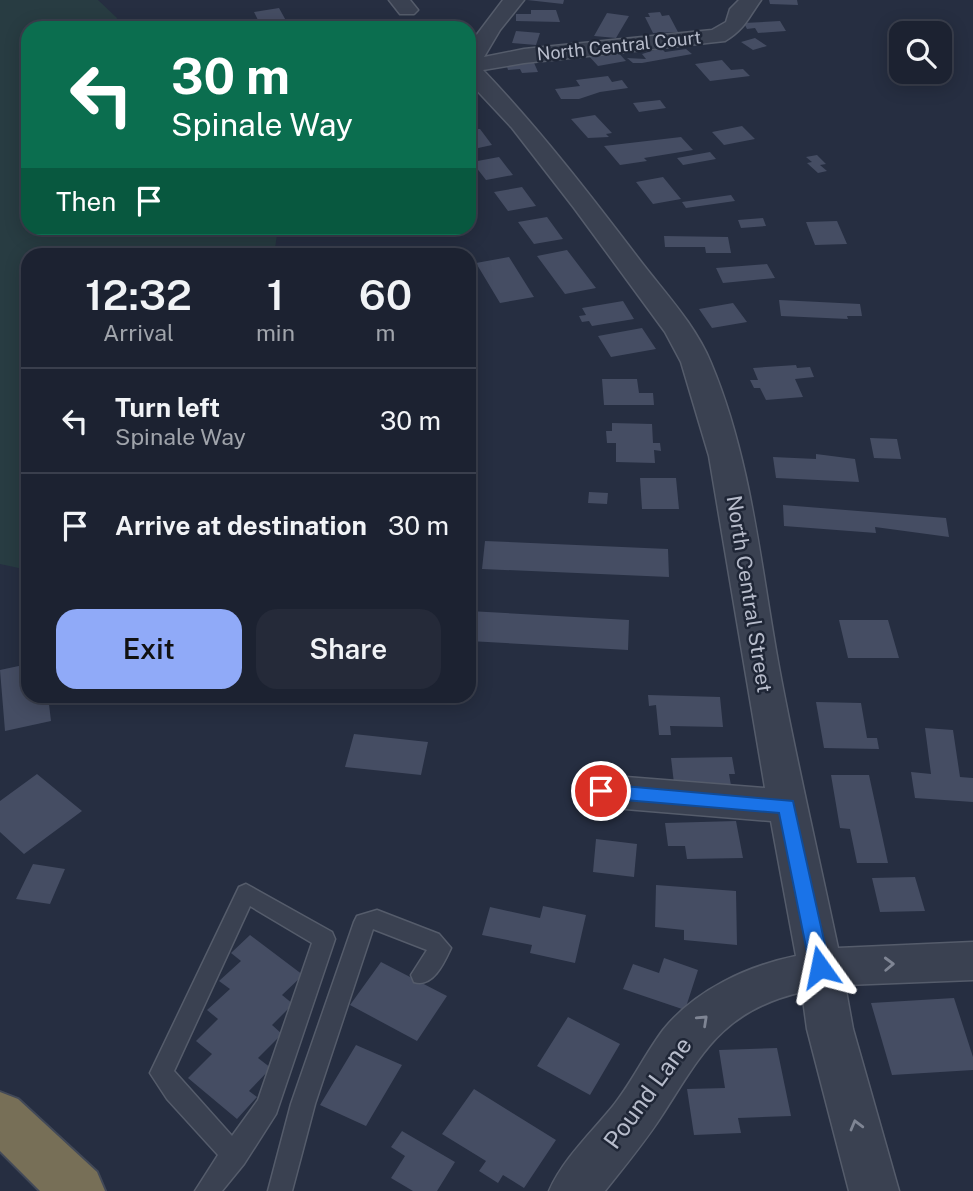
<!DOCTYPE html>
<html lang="en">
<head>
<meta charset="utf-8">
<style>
  :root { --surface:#1c2231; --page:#252a39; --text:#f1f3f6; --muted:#a0a4ab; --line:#3a3f4d; --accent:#90aaf8 }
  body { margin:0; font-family:"Public Sans",sans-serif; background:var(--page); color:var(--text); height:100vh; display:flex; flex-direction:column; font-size:26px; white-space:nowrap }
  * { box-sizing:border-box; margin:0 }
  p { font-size:23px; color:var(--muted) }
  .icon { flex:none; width:38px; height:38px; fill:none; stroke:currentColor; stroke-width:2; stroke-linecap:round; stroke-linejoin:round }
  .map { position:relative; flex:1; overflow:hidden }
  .details { position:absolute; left:21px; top:248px; width:455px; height:455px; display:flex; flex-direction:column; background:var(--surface); border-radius:21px; box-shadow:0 4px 18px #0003,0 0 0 2px var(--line) }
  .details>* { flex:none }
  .top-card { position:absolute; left:21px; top:21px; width:455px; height:214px; border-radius:21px; box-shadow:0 4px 18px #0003,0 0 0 2px var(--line); background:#0b6e4f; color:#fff; overflow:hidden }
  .controls { position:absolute; left:889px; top:21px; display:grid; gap:14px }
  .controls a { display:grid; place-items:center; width:63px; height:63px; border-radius:14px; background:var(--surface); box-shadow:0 4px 18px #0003,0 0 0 2px var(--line); font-size:35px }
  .pin { position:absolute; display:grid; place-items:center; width:60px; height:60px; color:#fff; margin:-30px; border:4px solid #fff; border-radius:50%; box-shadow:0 2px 7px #0007 }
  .me { position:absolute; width:77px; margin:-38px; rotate:348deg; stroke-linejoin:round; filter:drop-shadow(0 0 5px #0008) }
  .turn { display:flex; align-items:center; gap:24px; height:147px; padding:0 35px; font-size:32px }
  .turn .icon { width:91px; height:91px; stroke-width:2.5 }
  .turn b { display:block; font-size:49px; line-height:60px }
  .then { display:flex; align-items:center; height:66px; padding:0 35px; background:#0003; gap:14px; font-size:26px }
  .eta { display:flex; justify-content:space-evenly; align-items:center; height:119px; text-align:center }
  .eta b { font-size:42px; font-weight:600; line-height:49px }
  .primary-button { display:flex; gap:14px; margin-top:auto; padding:14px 35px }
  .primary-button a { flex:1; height:80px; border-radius:21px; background:var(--accent); color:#111; font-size:28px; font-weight:600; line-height:80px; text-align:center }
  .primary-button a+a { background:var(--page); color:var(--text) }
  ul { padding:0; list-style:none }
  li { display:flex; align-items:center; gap:21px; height:105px; padding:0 35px; border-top:2px solid var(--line) }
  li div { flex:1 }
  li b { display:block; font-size:26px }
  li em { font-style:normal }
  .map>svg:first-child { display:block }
  .green { fill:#283c42 }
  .building { fill:#454d63 }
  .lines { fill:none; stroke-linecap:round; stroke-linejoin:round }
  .lane-casing { stroke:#555c6b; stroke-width:3 }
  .street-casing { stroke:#555c6b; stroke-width:3 }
  .highway-casing { stroke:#424958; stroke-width:4 }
  .lane { fill:#3a4151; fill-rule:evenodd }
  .street { fill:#3a4151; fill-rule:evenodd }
  .highway { fill:#776f57; fill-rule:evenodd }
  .oneway { stroke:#7f8594 }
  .route { fill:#1a73e8; stroke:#114b97; stroke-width:2 }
  .labels { text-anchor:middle; stroke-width:5; stroke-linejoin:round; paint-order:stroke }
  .far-street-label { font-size:18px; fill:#b7bccb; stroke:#1f2636 }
  .street-label { font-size:21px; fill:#b7bccb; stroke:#1f2636 }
  .near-street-label { font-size:24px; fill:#b7bccb; stroke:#1f2636 }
</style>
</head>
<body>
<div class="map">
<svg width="973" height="1191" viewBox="0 0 973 1191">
  <rect width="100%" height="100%" fill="#262e41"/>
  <path class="green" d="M0,0H98L117,18L115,28H28V228H278L274,255L28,256V570L0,564Z"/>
  <path class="building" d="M527,0H564L563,4Z
    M769,0H797L798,5L770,4Z
    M279,8L289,26L262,28L254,12Z
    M531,10H556L560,22L516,21V14H531Z
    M660,12L662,16L669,15L678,32L653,33L645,17H650L648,13Z
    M607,13L629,16L616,38L594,36Z
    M780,21L786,31L758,33L755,28L747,29L744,23Z
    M516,31L540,33L536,45L512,43Z
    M755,38L767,46L753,50L741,42Z
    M661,48L665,52L686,49L692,54L642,63H633L627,58L646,59L642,54Z
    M615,49L626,61L598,66L588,55Z
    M532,58L538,72L522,73L520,69L508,70L505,60Z
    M722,60L731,70L743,69L750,76L710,81L695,64Z
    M608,76L612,82L622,80L628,88L600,92L579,99H561L555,89L580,86L576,80Z
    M660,100L666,108L639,112L633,103Z
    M595,115L612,133L606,134L609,137L588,138L571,119Z
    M469,121L475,129H480L492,145L469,150Z
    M742,126L755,139L724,145L712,132Z
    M681,137L693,150L644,158L647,161L620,165L604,146Z
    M710,152L716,159L683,165L677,158Z
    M817,155L826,164L820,165L827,171L818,173L807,163L812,162L806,157Z
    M499,157L513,175L486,180L472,162Z
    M663,177L681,199L653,204L636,182Z
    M522,187L536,206L508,211L494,192Z
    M731,195L735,201L686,208L682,202Z
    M547,217L563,239L534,244L518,222Z
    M763,218L766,226L741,228L738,220Z
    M837,221L847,244L815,245L806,222Z
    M664,236L728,237L731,253H706L705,247H665Z
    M567,250L596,288L565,294L537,256Z
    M509,257L534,297L500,303L476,263Z
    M767,264L775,278L723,283L716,268Z
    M779,300L860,304L862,316H847L848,319L781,316Z
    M623,301L634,319L592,326L589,321L582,322L579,316L586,315L582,308Z
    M733,303L747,322L712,328L699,309Z
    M642,328L656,349L611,357L598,336Z
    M796,365L797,368L810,367L814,377L795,379L803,397L766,400L760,388H754L750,380H758L753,368Z
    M602,379H637L639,393H653L654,405H604Z
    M612,423L652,424L653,443H660L661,451L654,450L655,463L616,462V443H607L606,431H612Z
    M870,438L897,439L901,459L874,458Z
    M816,454L855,459L859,482L776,478L773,457L816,459Z
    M640,478H676L679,509H642Z
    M589,492L608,493L607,504L588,503Z
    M783,505L946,518L949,537L875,527L876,533L784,526Z
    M485,541L668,549L669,577L482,569Z
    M469,611L629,620L628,650L469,641Z
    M839,620H888L899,658H848Z
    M28,664V696H48L51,721L5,731L0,670Z
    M648,695L720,697L723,727L670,726L671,735H659L656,705L649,706Z
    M816,702L861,703L867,738H877L879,749L824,748Z
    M925,728L953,730L960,777L973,778V802L915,798L911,772L931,774Z
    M354,734L428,742L421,775L345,767Z
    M732,757L735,774H729L732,791L675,792L671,758Z
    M37,774L82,811L24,854L0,832V801Z
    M831,775H869L888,863H857L850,829L840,828Z
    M736,821L743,858L687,859L685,846H668L665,823Z
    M596,839L637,844L634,877L593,872Z
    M33,864L65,869L50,904L16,899Z
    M915,877L925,911L880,912L872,878Z
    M656,885L736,891L737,945L684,940V930L655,927Z
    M543,906L586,915L575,963L530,953L532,945L482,935L490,907L540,918Z
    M250,935L303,975L282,995L293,1004L272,1025L282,1034L258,1058L271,1068L249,1091L257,1097L237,1119L188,1078L212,1054L196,1041L218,1019L207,1010L230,989L219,981L241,961L231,953Z
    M664,958L698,970L685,1010L623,989L633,964L659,973Z
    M381,962L447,996L417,1041L350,1005Z
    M954,998L973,1057V1070L892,1075L871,1003Z
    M568,1017L620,1044L590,1095L537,1066Z
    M356,1045L402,1065L366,1126L320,1105Z
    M777,1048L791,1116L738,1118L741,1133L694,1135L687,1089L725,1088L719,1050Z
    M474,1089L556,1140L524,1188L503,1175L498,1183L479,1171L486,1161L442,1134Z
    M402,1131L455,1162L437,1191H413L391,1178L405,1156L391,1147Z"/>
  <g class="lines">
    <g class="lane-casing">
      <path id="lane" d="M246,884L332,932L335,939L276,1114L244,1164L222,1191H195L218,1155L167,1099L150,1073L239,887ZM250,906L312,943L258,1100L232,1136L174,1071Z
        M377,910L439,934L451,948C444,963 433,988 414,982L411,975L427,950L373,929L315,1104L292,1191H268L291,1104L354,922L357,916Z"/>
    </g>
    <g class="street-casing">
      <path id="street" d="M389,0H410L418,10L414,14H400Z
        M503,0H524L500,30L484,57L524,49L712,30L726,22L730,9L739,0H761C748,18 745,29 725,41L524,63L483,70C541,131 591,196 642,263C666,294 696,326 711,363C753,463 761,573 781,678C798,768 819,858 838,948L973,942V980L845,985L853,1029L899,1191H849L807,1029L802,992C721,1011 702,1054 661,1117C644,1143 624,1167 605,1191H549C563,1159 591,1133 613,1106C632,1082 645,1054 663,1030C695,990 747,966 796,956L771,821L601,807L587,802L581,791L587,780L601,775L765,788L709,456L681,362L665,332L574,208L512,128L469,82V45Z"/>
    </g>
    <g class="highway-casing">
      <path id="highway" d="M0,1092L18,1099L97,1172L105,1191H40L0,1151Z"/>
    </g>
    <use href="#lane" class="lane"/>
    <use href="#street" class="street"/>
    <use href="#highway" class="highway"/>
  </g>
  <defs><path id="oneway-chevron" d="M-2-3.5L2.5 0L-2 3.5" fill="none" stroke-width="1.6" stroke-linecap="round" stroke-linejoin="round" transform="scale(1.75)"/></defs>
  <g class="oneway">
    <use href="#oneway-chevron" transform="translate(889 964) rotate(-2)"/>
    <use href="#oneway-chevron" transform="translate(703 1020) rotate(-43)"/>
    <use href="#oneway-chevron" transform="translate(856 1125) rotate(-105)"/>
  </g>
  <path class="route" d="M601,784L793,801L830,967L827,973L820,976L813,973L810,967L779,813L601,798L592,791Z"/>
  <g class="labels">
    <g class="far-street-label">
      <text transform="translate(619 46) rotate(-6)" y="6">North Central Court</text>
    </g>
    <g class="street-label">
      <text transform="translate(749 594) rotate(81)" y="7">North Central Street</text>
    </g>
    <g class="near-street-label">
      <text transform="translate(648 1093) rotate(-54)" y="8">Pound Lane</text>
    </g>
  </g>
</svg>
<div class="controls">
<a><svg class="icon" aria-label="search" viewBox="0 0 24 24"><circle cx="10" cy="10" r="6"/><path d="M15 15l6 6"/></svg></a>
</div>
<div class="pin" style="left:601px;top:791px;background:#d93025"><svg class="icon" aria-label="arrive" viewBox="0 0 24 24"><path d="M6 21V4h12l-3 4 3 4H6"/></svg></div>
<svg class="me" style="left:820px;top:967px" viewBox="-20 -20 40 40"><path d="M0-17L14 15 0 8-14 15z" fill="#1a73e8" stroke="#fff" stroke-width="4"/></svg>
<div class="top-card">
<div class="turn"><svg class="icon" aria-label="left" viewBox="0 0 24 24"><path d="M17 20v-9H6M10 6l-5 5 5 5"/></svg><div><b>30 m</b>Spinale Way</div></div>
<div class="then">Then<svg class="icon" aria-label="arrive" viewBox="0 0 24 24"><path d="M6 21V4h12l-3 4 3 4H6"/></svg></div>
</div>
<section class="details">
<div class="eta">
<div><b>12:32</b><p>Arrival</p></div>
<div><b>1</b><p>min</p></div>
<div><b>60</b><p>m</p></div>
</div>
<ul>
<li><svg class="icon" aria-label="left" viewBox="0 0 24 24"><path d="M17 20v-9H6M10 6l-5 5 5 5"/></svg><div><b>Turn left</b><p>Spinale Way</p></div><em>30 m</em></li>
<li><svg class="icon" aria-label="arrive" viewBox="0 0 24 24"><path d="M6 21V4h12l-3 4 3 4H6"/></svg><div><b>Arrive at destination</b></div><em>30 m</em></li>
</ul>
<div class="primary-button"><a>Exit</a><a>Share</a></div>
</section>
</div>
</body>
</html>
